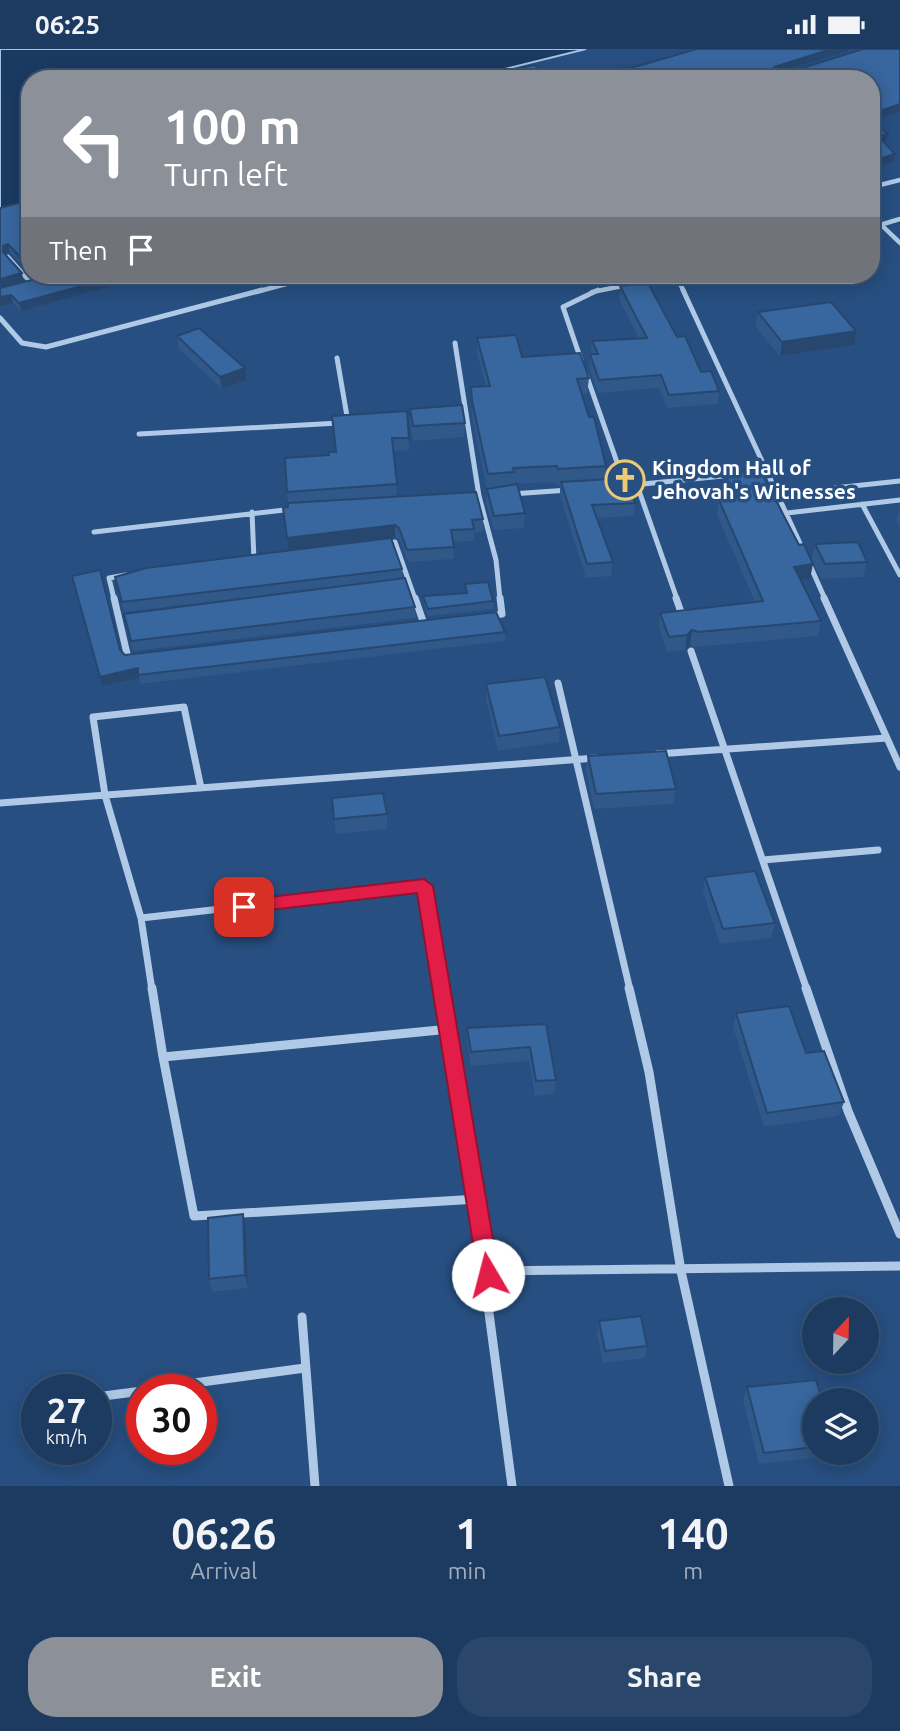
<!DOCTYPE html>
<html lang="en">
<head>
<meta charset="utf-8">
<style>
  :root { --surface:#1d3b61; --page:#2a466a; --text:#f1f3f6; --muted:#a0adbd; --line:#3b5576; --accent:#8c9099 }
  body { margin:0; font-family:Ubuntu,sans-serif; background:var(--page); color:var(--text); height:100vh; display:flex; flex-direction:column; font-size:26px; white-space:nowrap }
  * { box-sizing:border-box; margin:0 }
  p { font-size:23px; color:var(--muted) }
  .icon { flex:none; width:38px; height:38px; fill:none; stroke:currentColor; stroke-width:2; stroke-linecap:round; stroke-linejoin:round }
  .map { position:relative; height:1437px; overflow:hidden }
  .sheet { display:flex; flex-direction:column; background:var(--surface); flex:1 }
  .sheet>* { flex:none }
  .hud { position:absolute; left:21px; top:21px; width:859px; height:214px; border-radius:28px; box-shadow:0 4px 18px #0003,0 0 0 2px var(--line); background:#8c9099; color:#fff; overflow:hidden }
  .needle { width:46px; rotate:22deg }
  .tools { position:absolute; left:802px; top:1248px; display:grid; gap:14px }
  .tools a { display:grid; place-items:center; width:77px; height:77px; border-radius:50%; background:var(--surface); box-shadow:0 4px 18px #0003,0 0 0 2px var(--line); font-size:35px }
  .speed { position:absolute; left:21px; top:1325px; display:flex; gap:14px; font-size:35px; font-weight:700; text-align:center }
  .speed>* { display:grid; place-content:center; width:91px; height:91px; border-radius:50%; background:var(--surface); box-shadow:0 4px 18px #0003,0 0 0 2px var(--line); line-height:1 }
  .speed small { font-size:18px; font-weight:400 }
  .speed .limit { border:10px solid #d22; background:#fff; color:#111 }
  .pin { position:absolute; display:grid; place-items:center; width:60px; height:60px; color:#fff; margin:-30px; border-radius:14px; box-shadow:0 4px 10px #0006 }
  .me { position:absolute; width:77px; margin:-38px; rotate:352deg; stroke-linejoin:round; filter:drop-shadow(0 0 5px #0008) }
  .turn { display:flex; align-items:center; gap:24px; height:147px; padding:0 28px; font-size:32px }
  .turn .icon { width:91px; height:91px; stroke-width:2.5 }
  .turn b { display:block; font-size:49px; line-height:60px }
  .then { display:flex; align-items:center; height:66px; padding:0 28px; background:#0003; gap:14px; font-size:26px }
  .eta { display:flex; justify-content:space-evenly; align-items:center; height:119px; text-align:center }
  .eta b { font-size:42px; font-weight:700; line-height:49px }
  .action { display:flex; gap:14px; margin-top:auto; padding:14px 28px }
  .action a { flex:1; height:80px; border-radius:28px; background:var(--accent); color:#fff; font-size:28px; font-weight:700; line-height:80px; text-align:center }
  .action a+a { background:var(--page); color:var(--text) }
  .status { display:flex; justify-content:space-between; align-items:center; height:49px; padding:0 35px; background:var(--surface); direction:ltr }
  .status svg { height:19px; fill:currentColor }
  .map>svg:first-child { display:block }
  .water { fill:#1b3a62; stroke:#a4c3e7; stroke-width:2 }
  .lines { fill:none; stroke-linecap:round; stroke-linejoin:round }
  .minor-far3 { stroke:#afc9e6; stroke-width:4.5 }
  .minor-far2 { stroke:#afc9e6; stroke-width:5 }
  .minor-far1 { stroke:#afc9e6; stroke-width:7 }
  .minor { stroke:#afc9e6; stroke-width:9 }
  .wall { fill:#305888 }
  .shaded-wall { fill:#27476f }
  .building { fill:#38669e; stroke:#27476f; stroke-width:2 }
  .route { fill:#e11d48; stroke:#92132f; stroke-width:2 }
  .labels { text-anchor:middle; stroke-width:7; stroke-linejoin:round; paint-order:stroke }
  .poi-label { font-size:21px; font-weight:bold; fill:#fff; stroke:#274f81; text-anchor:start }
</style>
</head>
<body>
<div class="status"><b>06:25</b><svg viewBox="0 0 49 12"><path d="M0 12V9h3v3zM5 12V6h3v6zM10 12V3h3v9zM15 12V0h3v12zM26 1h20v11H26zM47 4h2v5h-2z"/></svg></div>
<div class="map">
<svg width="900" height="1437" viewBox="0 0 900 1437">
  <rect width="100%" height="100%" fill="#274f81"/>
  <path class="water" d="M0,0H586L465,30H30V158L0,165Z"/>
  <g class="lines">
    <path class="minor-far3" d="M872,138L900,131
      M872,167L900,194
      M880,176L900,170
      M8,208L32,235
      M676,226L684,243
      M256,243L316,227
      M592,243L678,226"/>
    <path class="minor-far2" d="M683,241L804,503
      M0,269L22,294L46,298L262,241
      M455,294L479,447L496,511L500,550
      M337,309L348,373
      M581,311L563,258L598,241
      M586,325L625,436
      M139,385L339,374
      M752,424L768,422
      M637,436L677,550
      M623,437L733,426
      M511,445L569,441
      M778,445L900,432
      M862,455L900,526
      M252,463L254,511
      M787,464L900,451
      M94,483L293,460
      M384,495L395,493L415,550
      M809,514L825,550
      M114,550L109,529L126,526"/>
    <path class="minor-far1" d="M114,549L128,609L133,608
      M415,549L424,575
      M676,549L681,563
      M824,549L900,718
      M489,567L502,565L500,549
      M691,602L807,941
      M558,634L630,941
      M657,705L887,689
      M0,754L596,709
      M763,811L878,801
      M141,869L424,837L441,941
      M152,941L141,869L105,746L93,668L184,658L201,739"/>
    <path class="minor" d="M152,939L163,1008L450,980
      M441,939L488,1226
      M629,939L649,1023L681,1222L729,1437
      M806,939L848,1062L900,1185
      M163,1008L194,1167L478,1150
      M302,1268L315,1437
      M150,1340L305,1319
      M96,1348L142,1342
      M512,1437L485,1234L494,1222L900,1217"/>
  </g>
  <path class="wall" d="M30,151V225L10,204L4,205L22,224L23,233L0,239V159Z
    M51,226H175L149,234L144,228L21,262L13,254L0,257V239Z
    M502,226H530L509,232Z
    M620,237L677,288L701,323L719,342L718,355L667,359L659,339L598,344L589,318L592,292L639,290L619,250Z
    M758,263L854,296L780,307L755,277Z
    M177,287L246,331L222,340L178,299Z
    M477,289L522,308L589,329L587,345H582L606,417L605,430L635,454L633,467L597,469L613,513L611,527L586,529L560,447V436H557L556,433L514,435L525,464L524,479L494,481L486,454L487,440L472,368L471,338H486L477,304Z
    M410,360L465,374L464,388L413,392L410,374Z
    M407,362L409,401L394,402L397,448L483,470V482L474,483V492L453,493L454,510L408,513L400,491L395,488L288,501L283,459L288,458L285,409L329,406L335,403L332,367Z
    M724,424L810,530L801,532L821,572L818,587L696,598L690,596L685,601L667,603L659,578L660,564L755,553L717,466L719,451L728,450L722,439Z
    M900,458V478L896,472Z
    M815,495L867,513L863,528L821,530L812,510Z
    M402,520V530L124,563L115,528Z
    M465,535L493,552V560L428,567L424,555L423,547L465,544Z
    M74,536L120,601L125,606L505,583V592L140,635L139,629L102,637Z
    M415,558L416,569L133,602L124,565Z
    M486,635L560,678L559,693L498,702L486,650Z
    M588,707L676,740L673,755L594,760L586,722Z
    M332,749L387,765V780L336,785Z
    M705,828L775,874L771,889L720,895L703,843Z
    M736,964L806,1004L844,1053L839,1067L764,1078L733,978Z
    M546,975L556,1031L554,1045L535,1047L529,1012L471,1017L467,994V979Z
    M243,1165L246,1179L248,1239L212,1243L209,1230Z
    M599,1272L647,1297L645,1309L603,1314L597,1285Z
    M747,1338L814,1351V1404H831L830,1407L759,1415L743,1351Z"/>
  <path class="shaded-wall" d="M831,0H853L773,25H771L774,18Z
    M900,55V63L872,72V65Z
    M888,85L886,93L877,95L878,87Z
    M895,105L894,113L872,119V112Z
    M8,195L10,204L4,205L3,203V197Z
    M22,224L23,233L0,239V230Z
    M33,226H47L34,230Z
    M122,226H144V228L21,262L19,254Z
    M148,226H175L149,234Z
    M382,226H393L383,229Z
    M509,226H530L509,232Z
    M11,246L13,254L0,257V248Z
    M856,282L854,296L780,307L782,293Z
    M245,319L246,331L222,340L220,328Z
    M395,476V488L288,501L287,489Z
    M813,515L810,530L791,533L794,518Z
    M692,581L690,596L685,601L687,586Z
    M138,619L139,629L102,637L100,628Z
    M243,1165L246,1179L248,1239L245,1226Z"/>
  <path class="building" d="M697,0H831L774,18L771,25L777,27L863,0H900V55L872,65V30H567L638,17Z
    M534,16L552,30H470Z
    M872,74L888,85L878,87L895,105L872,112Z
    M30,151V219L8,195L3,197V203L22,224L0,230V159Z
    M51,226H122L19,254L11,246L0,248V239Z
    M648,234L677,288L685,287L701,323L711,322L719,342L669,346L661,326L599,331L590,305H598L592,292L647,289L620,237Z
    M831,253L856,282L782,293L758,263Z
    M199,279L245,319L220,328L177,287Z
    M516,286L522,308L580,304L589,329L577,330L589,368H594L606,417L558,420L557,417L513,419L514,423L488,425L472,352L471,338L490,337L477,289Z
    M462,356L465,374L413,377L410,360Z
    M407,362L409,389H392L397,435L287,443L285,409L329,406V403H336L332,367Z
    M760,421L799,496L804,495L813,515L794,518L821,572L698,583L692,581L687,586L669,588L660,564L763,552L719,451L738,449L724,424Z
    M627,429L635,454L592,456L613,513L587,515L561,433Z
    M517,435L525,464L494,467L487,440Z
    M476,443L483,470L472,471L474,480L451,481L454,498L407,501L399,479L395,476L287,489L283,459L288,458V454Z
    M391,489L402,520L122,553L115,528L146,519Z
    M858,493L867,513L825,515L815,495Z
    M100,521L120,601L125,606L496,563L505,583L138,626V619L100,628L72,527Z
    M405,529L415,558L131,592L124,565Z
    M488,533L493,552L428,560L423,547L467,544L465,535Z
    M545,628L560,678L499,687L486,635Z
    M666,702L676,740L596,745L588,707Z
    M383,744L387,765L334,770L332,749Z
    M755,822L775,874L723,880L705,828Z
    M789,957L806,1004L824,1002L844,1053L767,1064L736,964Z
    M546,975L556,1031L536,1032L530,998L471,1003L467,979Z
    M243,1165L245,1226L209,1230L208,1169Z
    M641,1267L647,1297L605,1302L599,1272Z
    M816,1331L822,1351H814V1398L764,1404L747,1338Z"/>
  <path class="route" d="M424,830L433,837L499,1226L495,1233L488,1236L481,1233L478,1226L417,844L244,864L235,858L244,851Z"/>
  <defs>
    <g id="church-ring" transform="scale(2.0125)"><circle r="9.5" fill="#274f81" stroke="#eeca75" stroke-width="1.5"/><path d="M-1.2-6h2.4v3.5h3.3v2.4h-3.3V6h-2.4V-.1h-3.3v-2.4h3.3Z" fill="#eeca75"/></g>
  </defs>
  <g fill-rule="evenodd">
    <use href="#church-ring" x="625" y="431"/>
  </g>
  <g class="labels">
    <g class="poi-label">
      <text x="652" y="426">Kingdom Hall of<tspan x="652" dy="24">Jehovah's Witnesses</tspan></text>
    </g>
  </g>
</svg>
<div class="tools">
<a><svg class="needle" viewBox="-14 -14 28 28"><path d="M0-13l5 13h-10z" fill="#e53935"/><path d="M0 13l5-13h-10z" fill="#a0adbd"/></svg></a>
<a><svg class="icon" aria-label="layers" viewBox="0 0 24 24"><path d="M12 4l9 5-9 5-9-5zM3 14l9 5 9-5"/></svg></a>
</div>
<div class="speed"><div>27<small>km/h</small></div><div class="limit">30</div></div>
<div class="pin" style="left:244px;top:858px;background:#d93025"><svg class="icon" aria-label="arrive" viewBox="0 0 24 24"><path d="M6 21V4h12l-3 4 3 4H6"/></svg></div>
<svg class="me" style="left:488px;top:1226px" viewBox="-20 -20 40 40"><circle r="19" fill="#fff"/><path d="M0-13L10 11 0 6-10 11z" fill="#e11d48"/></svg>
<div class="hud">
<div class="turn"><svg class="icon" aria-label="left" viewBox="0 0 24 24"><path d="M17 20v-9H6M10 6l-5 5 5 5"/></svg><div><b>100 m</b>Turn left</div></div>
<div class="then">Then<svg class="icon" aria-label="arrive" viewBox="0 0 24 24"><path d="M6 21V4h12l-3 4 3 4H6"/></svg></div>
</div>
</div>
<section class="sheet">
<div class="eta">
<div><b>06:26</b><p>Arrival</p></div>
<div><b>1</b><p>min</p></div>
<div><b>140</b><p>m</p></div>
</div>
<div class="action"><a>Exit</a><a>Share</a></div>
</section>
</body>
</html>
